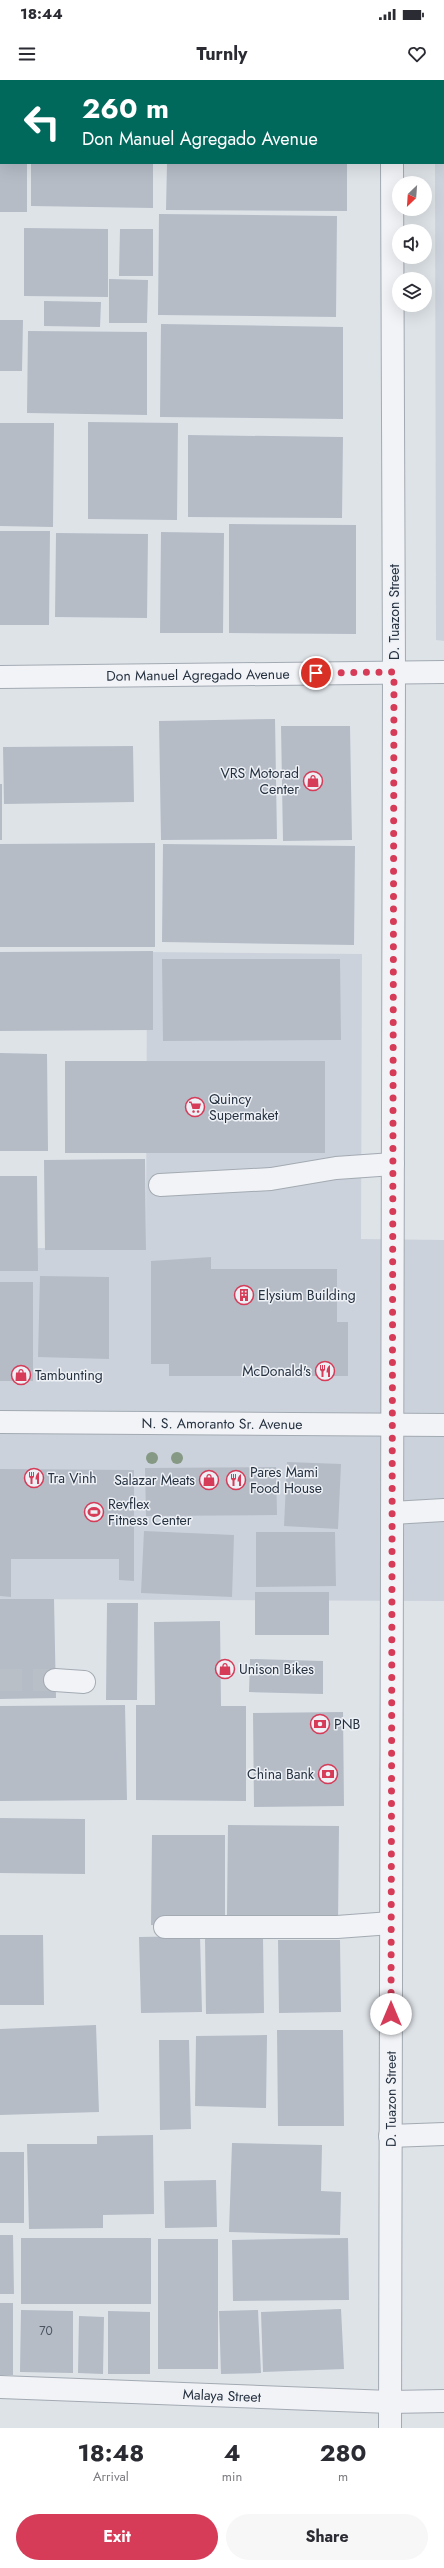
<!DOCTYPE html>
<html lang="en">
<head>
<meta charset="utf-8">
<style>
  :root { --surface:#fff; --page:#f7f7f7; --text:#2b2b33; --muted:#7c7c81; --accent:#d63b58 }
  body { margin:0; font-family:Jost,sans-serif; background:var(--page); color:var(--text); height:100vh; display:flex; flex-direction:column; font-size:15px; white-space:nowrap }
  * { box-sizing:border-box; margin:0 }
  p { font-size:13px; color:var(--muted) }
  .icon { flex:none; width:22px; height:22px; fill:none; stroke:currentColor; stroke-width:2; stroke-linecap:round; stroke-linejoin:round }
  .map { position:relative; height:2348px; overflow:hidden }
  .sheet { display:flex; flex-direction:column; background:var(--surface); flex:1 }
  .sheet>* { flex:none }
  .banner { position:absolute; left:0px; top:0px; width:444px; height:84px; box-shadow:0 4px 16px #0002; background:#00695c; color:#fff; overflow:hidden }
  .needle { width:26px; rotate:205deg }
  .buttons { position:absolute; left:392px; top:96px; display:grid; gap:8px }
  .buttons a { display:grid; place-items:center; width:40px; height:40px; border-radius:50%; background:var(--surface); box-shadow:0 4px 16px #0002; font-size:20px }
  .pin { position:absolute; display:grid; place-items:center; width:34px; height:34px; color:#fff; margin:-17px; border:2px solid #fff; border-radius:50%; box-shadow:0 1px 4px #0007 }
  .me { position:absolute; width:44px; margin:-22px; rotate:0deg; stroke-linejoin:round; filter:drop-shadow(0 0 3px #0008) }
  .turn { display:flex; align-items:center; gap:14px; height:84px; padding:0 16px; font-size:18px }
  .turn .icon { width:52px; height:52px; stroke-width:2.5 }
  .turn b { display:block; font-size:28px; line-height:34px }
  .eta { display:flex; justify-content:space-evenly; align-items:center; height:68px; text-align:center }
  .eta b { font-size:24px; font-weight:700; line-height:28px }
  .primary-button { display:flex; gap:8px; margin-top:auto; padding:8px 16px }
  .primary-button a { flex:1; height:46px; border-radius:24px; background:var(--accent); color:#fff; font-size:16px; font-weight:700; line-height:46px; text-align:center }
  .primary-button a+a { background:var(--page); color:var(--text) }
  .status { display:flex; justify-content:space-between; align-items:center; height:28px; padding:0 20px; background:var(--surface); direction:ltr }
  .status svg { height:11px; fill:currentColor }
  header { display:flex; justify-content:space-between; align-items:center; height:52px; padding:0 16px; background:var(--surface); font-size:18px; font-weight:700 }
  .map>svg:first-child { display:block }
  .built { fill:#ccd2db }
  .building { fill:#b5bcc6 }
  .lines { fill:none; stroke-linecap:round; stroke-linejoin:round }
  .minor-tunnel { stroke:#b9bfc6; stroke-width:22; stroke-dasharray:22 11; stroke-linecap:butt }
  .minor-casing { stroke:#a3aab2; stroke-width:24 }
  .minor { stroke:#f1f3f7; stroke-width:22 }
  .tree { fill:#859984 }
  .route { stroke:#d63b58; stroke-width:7; stroke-dasharray:0 12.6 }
  .labels { text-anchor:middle; stroke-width:3; stroke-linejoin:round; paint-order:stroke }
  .number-label { font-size:12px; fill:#4a5462 }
  .street-label { font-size:14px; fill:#263140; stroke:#edf1f6 }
  .poi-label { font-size:14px; fill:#263140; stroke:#edf1f6; text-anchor:start }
</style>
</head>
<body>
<div class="status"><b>18:44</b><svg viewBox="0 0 49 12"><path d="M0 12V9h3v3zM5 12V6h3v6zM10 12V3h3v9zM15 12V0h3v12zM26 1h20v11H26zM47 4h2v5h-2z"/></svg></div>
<header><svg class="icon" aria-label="menu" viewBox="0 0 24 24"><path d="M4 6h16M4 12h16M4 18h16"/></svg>Turnly<svg class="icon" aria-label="heart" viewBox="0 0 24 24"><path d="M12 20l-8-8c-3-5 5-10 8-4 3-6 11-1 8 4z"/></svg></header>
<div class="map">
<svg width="444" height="2348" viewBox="0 0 444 2348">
  <rect width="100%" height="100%" fill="#dee3e8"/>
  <path class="built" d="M435,0H444V561L436,560L435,83H443V1Z
    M147,872L362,874L361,1159L444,1160V1521L0,1519V1168H146Z"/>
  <path class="building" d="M0,83H27V132H0Z
    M31,83H153V128L31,126Z
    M167,83H347V131L166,130Z
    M159,134L337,136L336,237L158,235Z
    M24,148L108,149V217L24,216Z
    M120,149H153V196H119Z
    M109,199L148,200L147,243H109Z
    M44,221L101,222L100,247L44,246Z
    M0,240H23L22,291H0Z
    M161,244L343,247V339L160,337Z
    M28,251L147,252V335L27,333Z
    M88,342L178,343L177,440L88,439Z
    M0,343H54L53,447L0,446Z
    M188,355L343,357L342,438L188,437Z
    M229,444L356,445V554L229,553Z
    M0,451H50L49,545H0Z
    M161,452L224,453L223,553H160Z
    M56,453L148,454L147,538L55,537Z
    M275,639L277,759L161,760L159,641Z
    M281,646H350L352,760L283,761Z
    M133,666L134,722L4,724L3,667Z
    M0,704H2V760H0Z
    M155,763V867H0V764Z
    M163,764L355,766L354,865L162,862Z
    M153,871V950L0,951V872Z
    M162,879H340L341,960L163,961Z
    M0,973L47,974L48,1071H0Z
    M65,981H325V1073H65Z
    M145,1079L146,1170H45L44,1080Z
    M0,1096H37L38,1191H0Z
    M211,1177V1189H337V1242H348V1296H169V1284H151V1181Z
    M40,1196L109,1197V1279L38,1277Z
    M0,1202H33V1301H0Z
    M287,1382L341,1384L338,1449L284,1446Z
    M276,1387L277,1435L146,1436L145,1388Z
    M0,1389L134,1390V1501L119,1500V1479H11V1517L0,1516Z
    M144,1451L234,1455L232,1517L141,1513Z
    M256,1452H335L336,1506L256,1507Z
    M255,1512H329V1555H255Z
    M0,1519H54L56,1618L0,1619Z
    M107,1523H138L137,1620H106Z
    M220,1541L221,1626H246V1721L136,1720V1625H155L154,1542Z
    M250,1579L323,1581V1614L249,1612Z
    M125,1625L127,1720L0,1721V1626Z
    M343,1632L344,1726L254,1727L253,1633Z
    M0,1738L85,1739V1794L0,1793Z
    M228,1745L339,1746L338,1845H301V1835H227Z
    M152,1755H225V1846L151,1845Z
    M0,1855H43L44,1925H0Z
    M200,1856L202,1932L141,1933L139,1857Z
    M263,1857L264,1933L206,1934L205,1858Z
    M278,1860H340L341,1932L279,1933Z
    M96,1945L99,2032L0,2035V1949Z
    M277,1950H343L344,2046H278Z
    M267,1955L266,2028L195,2026L196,1956Z
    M159,1960H189L191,2049L160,2050Z
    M153,2055L154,2134L103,2135V2148L29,2149L27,2064H97V2056Z
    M232,2063L322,2065L321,2111L341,2112L340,2155L229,2152Z
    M0,2072H24V2143H0Z
    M216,2100L217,2147L165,2148L164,2101Z
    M0,2155H13L14,2214H0Z
    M21,2158H151V2224H21Z
    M348,2158L349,2220L233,2221L232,2160Z
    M158,2159H218V2289H158Z
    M0,2223H13V2295H0Z
    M341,2229L344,2289L263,2292L261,2232Z
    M21,2230L73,2231V2293L20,2292Z
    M258,2230L261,2293L221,2294L219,2231Z
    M108,2231L150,2232V2294H108Z
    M79,2236L104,2237L103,2294L78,2293Z"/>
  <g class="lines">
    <path class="minor-tunnel" d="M0,1600H55"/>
    <g class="minor-casing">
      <g id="minor">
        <path d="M392,0V1"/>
        <path id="s1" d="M0,597L444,592"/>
        <path d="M160,1105L271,1099L336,1088L393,1084"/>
        <path id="s2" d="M0,1342L444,1345"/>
        <path d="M392,1433L444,1430"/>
        <path d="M55,1600L84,1602"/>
        <path d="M165,1847H337L391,1843"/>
        <path d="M390,2056L444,2054"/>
        <path id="s3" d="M0,2307L390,2322L444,2321"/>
        <path id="s4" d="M390,2348L394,592L392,83"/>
      </g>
    </g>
    <use href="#minor" class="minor"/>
  </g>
  <g class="tree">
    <circle cx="152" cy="1378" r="6"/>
    <circle cx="177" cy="1378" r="6"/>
  </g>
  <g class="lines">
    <path class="route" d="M316,593L394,592L391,1934"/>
  </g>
  <defs>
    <g id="shop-ring" transform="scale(1)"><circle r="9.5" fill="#edf1f6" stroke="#d63b58" stroke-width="1.5"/><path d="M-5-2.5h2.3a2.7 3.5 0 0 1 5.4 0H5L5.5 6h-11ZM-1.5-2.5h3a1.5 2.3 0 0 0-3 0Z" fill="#d63b58"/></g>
    <g id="supermarket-ring" transform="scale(1)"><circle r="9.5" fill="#edf1f6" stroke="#d63b58" stroke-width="1.5"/><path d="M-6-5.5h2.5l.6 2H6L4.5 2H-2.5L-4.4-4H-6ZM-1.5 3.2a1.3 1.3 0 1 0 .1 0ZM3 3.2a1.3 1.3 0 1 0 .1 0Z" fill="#d63b58"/></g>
    <g id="building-ring" transform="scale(1)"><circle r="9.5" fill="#edf1f6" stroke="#d63b58" stroke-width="1.5"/><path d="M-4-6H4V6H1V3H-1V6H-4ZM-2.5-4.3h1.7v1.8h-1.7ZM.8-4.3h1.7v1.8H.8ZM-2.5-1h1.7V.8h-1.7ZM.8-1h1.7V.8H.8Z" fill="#d63b58"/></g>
    <g id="restaurant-ring" transform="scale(1)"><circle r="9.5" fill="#edf1f6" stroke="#d63b58" stroke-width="1.5"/><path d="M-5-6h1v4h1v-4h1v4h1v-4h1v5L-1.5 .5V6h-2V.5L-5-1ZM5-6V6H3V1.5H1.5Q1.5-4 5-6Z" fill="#d63b58"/></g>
    <g id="stadium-ring" transform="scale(1)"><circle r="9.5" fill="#edf1f6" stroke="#d63b58" stroke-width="1.5"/><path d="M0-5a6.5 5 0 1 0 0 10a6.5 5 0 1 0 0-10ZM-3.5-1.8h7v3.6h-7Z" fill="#d63b58"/></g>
    <g id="bank-ring" transform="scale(1)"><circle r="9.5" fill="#edf1f6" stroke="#d63b58" stroke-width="1.5"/><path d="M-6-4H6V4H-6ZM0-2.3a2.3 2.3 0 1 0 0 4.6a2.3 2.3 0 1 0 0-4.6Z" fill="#d63b58"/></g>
  </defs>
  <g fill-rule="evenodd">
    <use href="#shop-ring" x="313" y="701"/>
    <use href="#supermarket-ring" x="195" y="1027"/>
    <use href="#building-ring" x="244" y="1215"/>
    <use href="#restaurant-ring" x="325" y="1291"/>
    <use href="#shop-ring" x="21" y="1295"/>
    <use href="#restaurant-ring" x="34" y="1398"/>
    <use href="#shop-ring" x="209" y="1400"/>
    <use href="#restaurant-ring" x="236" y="1400"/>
    <use href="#stadium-ring" x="94" y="1432"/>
    <use href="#shop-ring" x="225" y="1589"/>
    <use href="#bank-ring" x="320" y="1644"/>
    <use href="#bank-ring" x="328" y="1694"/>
  </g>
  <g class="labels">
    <g class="number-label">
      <text x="46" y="2255">70</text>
    </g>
    <g class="street-label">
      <text transform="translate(394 532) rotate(-90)" y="5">D. Tuazon Street</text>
      <text dy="5" stroke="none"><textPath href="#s1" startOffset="198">Don Manuel Agregado Avenue</textPath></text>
      <text dy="5" stroke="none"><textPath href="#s2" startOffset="222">N. S. Amoranto Sr. Avenue</textPath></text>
      <text dy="5" stroke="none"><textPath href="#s4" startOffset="329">D. Tuazon Street</textPath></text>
      <text dy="5" stroke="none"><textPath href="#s3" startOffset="222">Malaya Street</textPath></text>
    </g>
    <g class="poi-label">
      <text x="299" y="698" text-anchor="end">VRS Motorad<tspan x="299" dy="16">Center</tspan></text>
      <text x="209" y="1024">Quincy<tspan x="209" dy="16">Supermaket</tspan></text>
      <text x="258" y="1220">Elysium Building</text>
      <text x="311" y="1296" text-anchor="end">McDonald's</text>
      <text x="35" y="1300">Tambunting</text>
      <text x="250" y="1397">Pares Mami<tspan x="250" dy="16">Food House</tspan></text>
      <text x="48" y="1403">Tra Vinh</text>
      <text x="195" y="1405" text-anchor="end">Salazar Meats</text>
      <text x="108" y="1429">Revflex<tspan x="108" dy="16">Fitness Center</tspan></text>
      <text x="239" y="1594">Unison Bikes</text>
      <text x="334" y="1649">PNB</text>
      <text x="314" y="1699" text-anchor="end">China Bank</text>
    </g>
  </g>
</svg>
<div class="buttons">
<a><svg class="needle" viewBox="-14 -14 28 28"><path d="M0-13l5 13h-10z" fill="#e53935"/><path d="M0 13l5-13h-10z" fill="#7c7c81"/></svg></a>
<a><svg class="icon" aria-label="sound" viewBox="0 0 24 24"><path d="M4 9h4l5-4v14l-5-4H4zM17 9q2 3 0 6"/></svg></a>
<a><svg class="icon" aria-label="layers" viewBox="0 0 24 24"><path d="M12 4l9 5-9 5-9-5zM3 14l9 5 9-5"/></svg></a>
</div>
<div class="pin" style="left:316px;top:593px;background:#d93025"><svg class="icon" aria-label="arrive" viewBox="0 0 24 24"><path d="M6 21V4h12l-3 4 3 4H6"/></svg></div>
<svg class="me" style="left:391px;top:1934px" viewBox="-20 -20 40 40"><circle r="19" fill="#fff"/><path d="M0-13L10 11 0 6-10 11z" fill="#d63b58"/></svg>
<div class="banner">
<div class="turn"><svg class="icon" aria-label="left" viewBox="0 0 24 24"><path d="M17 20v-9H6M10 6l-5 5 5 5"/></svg><div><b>260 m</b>Don Manuel Agregado Avenue</div></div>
</div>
</div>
<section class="sheet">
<div class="eta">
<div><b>18:48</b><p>Arrival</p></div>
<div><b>4</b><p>min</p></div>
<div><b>280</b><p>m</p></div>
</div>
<div class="primary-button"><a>Exit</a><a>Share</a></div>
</section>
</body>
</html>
